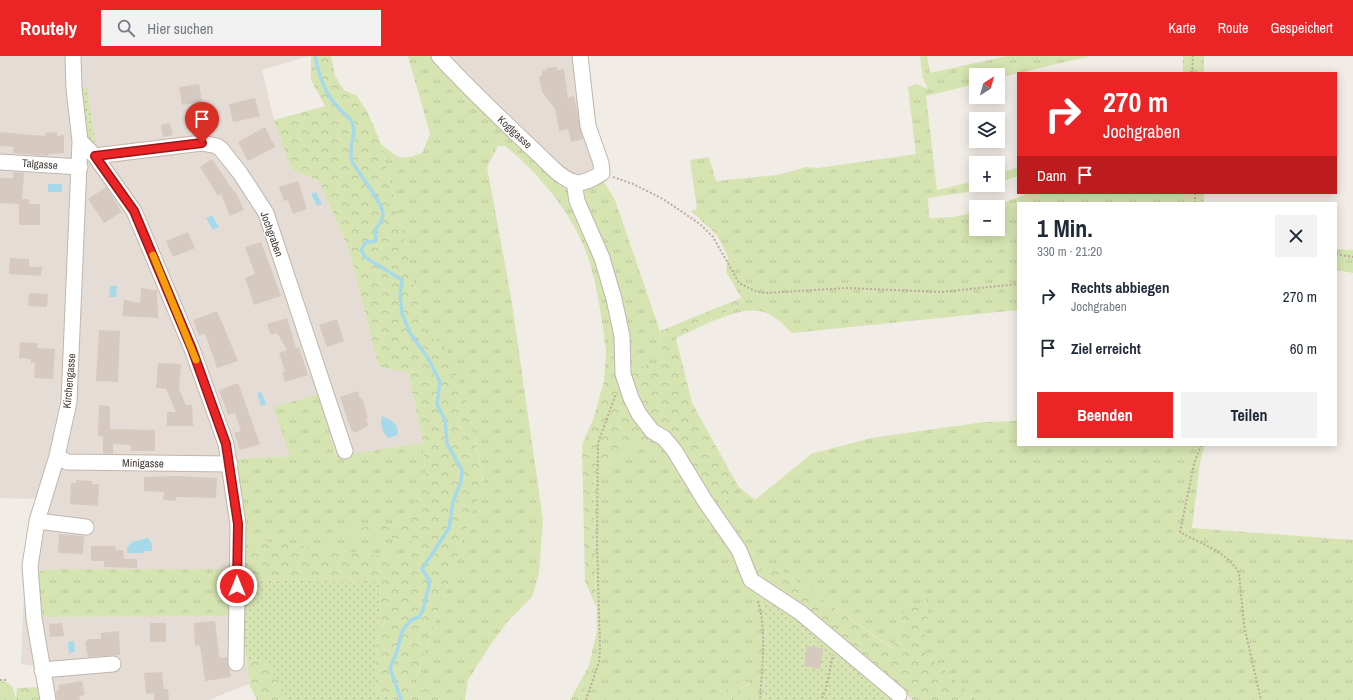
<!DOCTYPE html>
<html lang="de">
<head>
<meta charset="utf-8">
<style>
  :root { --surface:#fff; --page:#f2f2f3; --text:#1f2937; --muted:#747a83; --accent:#eb2426 }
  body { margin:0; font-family:"Archivo Narrow",sans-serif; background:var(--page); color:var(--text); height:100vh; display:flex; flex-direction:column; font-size:15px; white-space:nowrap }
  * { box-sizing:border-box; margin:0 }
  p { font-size:13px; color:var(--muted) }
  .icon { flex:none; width:22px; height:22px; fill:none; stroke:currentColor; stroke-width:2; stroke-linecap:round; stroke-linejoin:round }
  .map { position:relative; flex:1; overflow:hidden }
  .sheet { position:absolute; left:1017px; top:146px; width:320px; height:244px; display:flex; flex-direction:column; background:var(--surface); border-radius:0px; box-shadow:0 2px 10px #0003 }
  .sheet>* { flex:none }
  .guide { position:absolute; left:1017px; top:16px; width:320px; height:122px; border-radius:0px; box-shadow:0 2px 10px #0003; background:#eb2426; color:#fff; overflow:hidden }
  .needle { width:26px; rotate:37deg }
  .tools { position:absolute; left:969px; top:12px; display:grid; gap:8px }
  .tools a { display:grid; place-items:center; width:36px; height:36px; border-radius:0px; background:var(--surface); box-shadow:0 2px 10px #0003; font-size:20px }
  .pin { position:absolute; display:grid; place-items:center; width:34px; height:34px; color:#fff; margin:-41px -17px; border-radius:50% 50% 50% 0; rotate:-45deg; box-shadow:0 0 4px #0007 }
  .pin .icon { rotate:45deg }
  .me { position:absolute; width:44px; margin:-22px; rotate:0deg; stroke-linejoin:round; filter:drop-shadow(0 0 3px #0008) }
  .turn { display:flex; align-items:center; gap:14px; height:84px; padding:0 20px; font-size:18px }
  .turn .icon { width:52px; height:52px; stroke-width:2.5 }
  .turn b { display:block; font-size:28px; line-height:34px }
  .then { display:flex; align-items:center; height:38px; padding:0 20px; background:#0003; gap:8px; font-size:15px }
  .round { display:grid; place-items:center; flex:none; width:42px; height:42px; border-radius:0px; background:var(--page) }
  .head { display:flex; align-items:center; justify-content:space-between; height:68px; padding:0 20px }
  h1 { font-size:24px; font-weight:700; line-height:30px }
  .primary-button { display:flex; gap:8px; margin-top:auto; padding:8px 20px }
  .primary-button a { flex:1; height:46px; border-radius:0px; background:var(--accent); color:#fff; font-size:16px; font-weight:700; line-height:46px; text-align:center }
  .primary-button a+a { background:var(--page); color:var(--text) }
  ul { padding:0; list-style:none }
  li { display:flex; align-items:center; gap:12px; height:52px; padding:0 20px }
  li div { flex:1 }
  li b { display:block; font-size:15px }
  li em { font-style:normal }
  header { display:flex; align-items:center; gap:24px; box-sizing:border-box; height:56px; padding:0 20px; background:var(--accent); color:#fff }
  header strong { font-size:19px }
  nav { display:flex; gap:22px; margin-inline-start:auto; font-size:14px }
  .search { width:280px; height:36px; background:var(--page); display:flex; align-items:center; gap:10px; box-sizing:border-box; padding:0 14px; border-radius:0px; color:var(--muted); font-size:15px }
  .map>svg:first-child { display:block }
  .residential { fill:#e5ddd5; fill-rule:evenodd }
  .grass { fill:url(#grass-tufts) }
  .forest { fill:url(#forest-crowns) }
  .park { fill:url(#park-dots) }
  .water { fill:#a6daeb }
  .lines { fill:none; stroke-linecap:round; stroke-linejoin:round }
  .stream { stroke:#a6daeb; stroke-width:3.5 }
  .building { fill:#d6c9bf }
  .minor-casing { stroke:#c0b6ac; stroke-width:17 }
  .path { stroke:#bdac9c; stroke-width:2; stroke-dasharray:2 2; stroke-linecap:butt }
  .minor { stroke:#fff; stroke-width:15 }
  .route-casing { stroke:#991719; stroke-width:10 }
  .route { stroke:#eb2426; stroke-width:7 }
  .slow { stroke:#f59e0b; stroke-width:7 }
  .labels { text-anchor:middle; stroke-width:3; stroke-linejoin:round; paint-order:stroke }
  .street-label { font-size:11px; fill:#443c36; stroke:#fff }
</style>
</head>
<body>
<header>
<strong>Routely</strong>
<div class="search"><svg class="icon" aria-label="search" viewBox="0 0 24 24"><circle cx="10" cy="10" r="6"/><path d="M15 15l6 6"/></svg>Hier suchen</div>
<nav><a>Karte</a><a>Route</a><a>Gespeichert</a></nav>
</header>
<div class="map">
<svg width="1353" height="644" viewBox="0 0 1353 644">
  <defs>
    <pattern id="grass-tufts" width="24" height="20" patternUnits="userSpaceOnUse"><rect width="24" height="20" fill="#d5e4b1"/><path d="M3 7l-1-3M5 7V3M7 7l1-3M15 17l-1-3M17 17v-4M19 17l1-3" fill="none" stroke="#b8c499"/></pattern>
    <pattern id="forest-crowns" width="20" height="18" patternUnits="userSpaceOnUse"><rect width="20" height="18" fill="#d5e4b1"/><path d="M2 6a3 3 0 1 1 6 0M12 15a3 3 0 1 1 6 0" fill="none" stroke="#b8c499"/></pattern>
    <pattern id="park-dots" width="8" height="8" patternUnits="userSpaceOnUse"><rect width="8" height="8" fill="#d5e4b1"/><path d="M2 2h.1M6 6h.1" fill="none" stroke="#b8c499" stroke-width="1.8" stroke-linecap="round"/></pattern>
  </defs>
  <rect width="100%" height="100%" fill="#f2ece6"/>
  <path class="residential" d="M0,0H309L262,14L274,64L291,113L320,125L350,197L379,311L408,316L423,387L336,400L319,338L290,400L236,403L245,483L241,563L249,628L209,644H42L37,610L21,608L25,508L36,443L0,442ZM62,513H234L38,515Z
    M445,0H585L598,80L609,114L571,121Z"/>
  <path class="grass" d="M408,0H436L450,18L585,129L604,126L615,144L660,275L664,305L615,317L618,289L617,277L606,295C602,262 595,211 580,182C564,148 534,113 505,90H498L487,111L511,241L543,464L539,517L532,541L507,566L491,588L468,624L465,644H444L440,639L412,633L483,425L467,345L426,281L381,88C400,103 400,105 422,97L430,78Z
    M920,0H927L930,17L1007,0H1091L998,22V19H976V28L926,40L937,134L976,125V129H993L968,136L928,142L929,162L953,161L976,156V173H998V151H992L1029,137H1204V147H1018V254L792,277C784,269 775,260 764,256C740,248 699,272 676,282L744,246L726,216L728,201L717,179L691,155L697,153L690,104L709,101L716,125L778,119L806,111L818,112L916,98L908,31L917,28L928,33L923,22Z
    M1183,0H1204V17H1183Z
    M1018,111V120L998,127V118Z
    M1336,193L1353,194V217L1336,214Z
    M319,338L336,400L423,387L426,420L407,466L338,475L412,485L409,503L245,483L236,403L290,400L273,351Z
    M1018,365V389H1205L1200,407L1192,472L1353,484V644H977L922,595L905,553L894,593L775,510L760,533L767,568L764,644H733V639L750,627L731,626L724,644H581L592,612L589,610L597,574L593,415L617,405L630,388L653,384L659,372L673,383L720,453L738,430L755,444L811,398L871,382L984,366Z
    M62,513H234L232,560L39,561L38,515Z
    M0,625C12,626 14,633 16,644H0Z"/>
  <path class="forest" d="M311,0H331L335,20L344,34L357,40L368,57L381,88L426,281L443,286L467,345L483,426L412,632L440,639L444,644H395L374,635L381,526L243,524L245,483L409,503L412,485L336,475L406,466L426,420L423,387L408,316L379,311L350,197L320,126L291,113L274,64L325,50L311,24Z
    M741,242L744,246L676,282L692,347L738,430L720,454L673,383L659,372L653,384L630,388L617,405L593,415L596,550L585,525L582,389L594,361L604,325L606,295L617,277L618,289L615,317L664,305L660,275Z
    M775,510L893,593L905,553L930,542L923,595L977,644H913L890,622L754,517Z
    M265,601L288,644H257L249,628L247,607Z
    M589,610L592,612L581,644H570Z
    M730,626H750L733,639V644H724Z
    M39,631L42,644H16L17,632Z"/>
  <path class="park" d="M87,32L95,86H89L81,74L76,34Z
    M243,524L381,526L374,635L395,644H288L265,602L247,607L241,563Z
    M760,533L900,644H764L767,568Z"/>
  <path class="water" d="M48,128H62V136H48Z
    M316,136L322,148L317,150L311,138Z
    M212,159L219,171L213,174L206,162Z
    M110,230H117L116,241H109Z
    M261,336L266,348L261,350L257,337Z
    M382,360C391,364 400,368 397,379L389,382C383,378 379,367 382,360Z
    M148,482L152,488V495H145L144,497H127V491L132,486Z
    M74,585L75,596L69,597L68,586Z"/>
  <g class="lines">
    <path class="stream" d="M315,0C319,19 324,36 337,50C341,56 349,60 352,66C358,77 347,92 352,105C359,119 382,145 383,158C383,164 378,170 375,174L376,184L373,186H366L361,194L365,201L402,224L400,239L402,257L410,277L428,302L440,326L437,348L445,364L447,388L462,414L461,426L453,446L449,472L422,513L430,525L423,554L419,561L411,564L402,575L397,595L390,612L401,644"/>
  </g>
  <path class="building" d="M557,11V14L564,13L568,42L574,40L583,83L571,86L568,73L559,75L555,53L542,36L539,20L542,19V15L547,14L546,12Z
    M199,28L202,46L182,49L179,31Z
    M255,42L260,60L233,66L229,48Z
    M170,67L173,79L163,81L161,69Z
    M265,71L275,91L248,105L238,86Z
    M0,76L45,80V77L57,76V80L64,79V97L48,98V100L13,97L14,91L0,90Z
    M212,103L235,137L236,136L244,154L230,160L221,138L218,140L200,111Z
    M13,116L24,117L22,143H29V148H40V169H19V148L0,147V122H13Z
    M298,125L307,153L293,158L288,144L284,145L279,131Z
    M106,131L122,156L104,167L88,143Z
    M188,176L195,192L173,201L166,185Z
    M261,186L281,240L254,249L245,222L255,218L245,191Z
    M10,202L29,203V211H42L41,220L9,218Z
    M141,232L157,234L158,262L122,260L124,244L140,247Z
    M29,237L48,238L47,251L28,250Z
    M217,255L238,305L217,312L205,278L199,280L193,264Z
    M287,262L296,292L299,291L308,319L285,326L282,316L285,315L279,297L287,294L277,277L271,279L267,268Z
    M337,263L344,285L327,291L319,269Z
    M99,274L120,275L118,326L96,325Z
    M20,286L38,287L37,292L55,293L53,323L34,322L35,307H31V303L19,302Z
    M158,307L181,308L179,333L186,349H192L193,370H167V356H176L166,333L156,332Z
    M238,327L260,388L240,394L234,377L241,375L235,357L228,359L219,334Z
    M358,335L360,343L362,342L368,362L366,363L368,370L355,377L351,374L340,341Z
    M99,349L110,350V373L155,374V395H131V389L113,388V398L103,397V380H98Z
    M176,420L217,422L216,442L176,441V445L163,444L164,436L144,435V421Z
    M76,424L92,425V428H99L98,450L70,448L71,427H76Z
    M59,478L84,480L83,498L58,497Z
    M91,490H115L116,494H123L124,503H137V512L104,511V505H91Z
    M215,565L219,600L222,602L227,601L231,621L205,625L200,589L195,590L194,567Z
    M62,567L64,580L50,581L49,568Z
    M150,567H166V586H150Z
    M119,575L120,599L88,601L85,587L88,583H101V577Z
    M807,590L823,592L820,613L804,610Z
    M162,616L164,633H168L169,644H154V637L146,638L144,617Z
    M82,625L85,639L79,640L80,644H57L56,635L59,634L58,629Z"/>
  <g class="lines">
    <g class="minor-casing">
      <path id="minor" d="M439,0C470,34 504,66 538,98C548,107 560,122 574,126C583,129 594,122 602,117L601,107L588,70L580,0
        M80,85L95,100L134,155L192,293L226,388L238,468L236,607
        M95,100L202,87L217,90L221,93L240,117L266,157L345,395
        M0,106L80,111
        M574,126L577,145L602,202L614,243L622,280L623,318L631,342L639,358L652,375L664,382L674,394L705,445L739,494L751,524L801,557L899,639
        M57,400L67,406L230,408
        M37,465L86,471
        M42,614L113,608
        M48,644L34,562L30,510L37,465L57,400L69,346L80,85L74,33L73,0"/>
    </g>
    <path class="path" d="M1192,17L1193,0
      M613,121L633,128L663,143L700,168L713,181L739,227L757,236L768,237L847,232L941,236L1018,228
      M1195,147V137
      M1336,198L1353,201
      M1201,389L1194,408L1180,476C1200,488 1227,495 1239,517L1244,569L1261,644
      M758,545C767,576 762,612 760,644
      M0,624H6
      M822,642L826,633L833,599
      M586,644L599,606L600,591L597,487L598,387L616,338"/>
    <use href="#minor" class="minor"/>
  </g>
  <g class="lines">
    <g class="route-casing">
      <path id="route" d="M202,87L95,100L134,155L192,293L226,388L238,468L237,530"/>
    </g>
    <use href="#route" class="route"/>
    <path class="slow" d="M153,199L196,304"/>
  </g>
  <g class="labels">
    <g class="street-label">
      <text transform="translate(515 76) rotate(43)" y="4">Koglgasse</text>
      <text transform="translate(40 108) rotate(4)" y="4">Talgasse</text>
      <text transform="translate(272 178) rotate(70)" y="4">Jochgraben</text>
      <text transform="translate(69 325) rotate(-85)" y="4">Kirchengasse</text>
      <text transform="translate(143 407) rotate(1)" y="4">Minigasse</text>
    </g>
  </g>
</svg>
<div class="tools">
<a><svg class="needle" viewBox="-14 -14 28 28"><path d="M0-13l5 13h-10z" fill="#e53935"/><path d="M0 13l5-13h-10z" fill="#747a83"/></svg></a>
<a><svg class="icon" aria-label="layers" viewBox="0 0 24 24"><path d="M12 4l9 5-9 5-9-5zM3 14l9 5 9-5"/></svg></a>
<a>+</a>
<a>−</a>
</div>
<div class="pin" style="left:202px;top:87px;background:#d93025"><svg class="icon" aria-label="arrive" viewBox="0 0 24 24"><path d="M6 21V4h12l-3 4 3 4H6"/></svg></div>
<svg class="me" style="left:237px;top:530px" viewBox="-20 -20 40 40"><circle r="17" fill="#eb2426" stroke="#fff" stroke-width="3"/><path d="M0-11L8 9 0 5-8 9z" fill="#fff"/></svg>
<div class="guide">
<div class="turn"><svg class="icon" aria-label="right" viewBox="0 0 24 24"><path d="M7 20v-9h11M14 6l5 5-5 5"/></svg><div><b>270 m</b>Jochgraben</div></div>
<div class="then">Dann<svg class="icon" aria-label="arrive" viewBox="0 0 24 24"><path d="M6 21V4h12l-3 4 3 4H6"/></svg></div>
</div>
<section class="sheet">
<div class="head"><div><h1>1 Min.</h1><p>330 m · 21:20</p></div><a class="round"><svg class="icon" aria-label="close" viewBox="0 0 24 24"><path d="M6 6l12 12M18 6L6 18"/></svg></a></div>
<ul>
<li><svg class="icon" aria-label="right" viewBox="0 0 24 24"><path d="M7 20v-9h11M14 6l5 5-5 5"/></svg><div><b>Rechts abbiegen</b><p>Jochgraben</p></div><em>270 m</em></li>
<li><svg class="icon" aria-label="arrive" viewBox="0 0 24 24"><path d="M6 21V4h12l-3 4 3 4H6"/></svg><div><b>Ziel erreicht</b></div><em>60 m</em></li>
</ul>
<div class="primary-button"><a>Beenden</a><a>Teilen</a></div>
</section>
</div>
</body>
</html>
